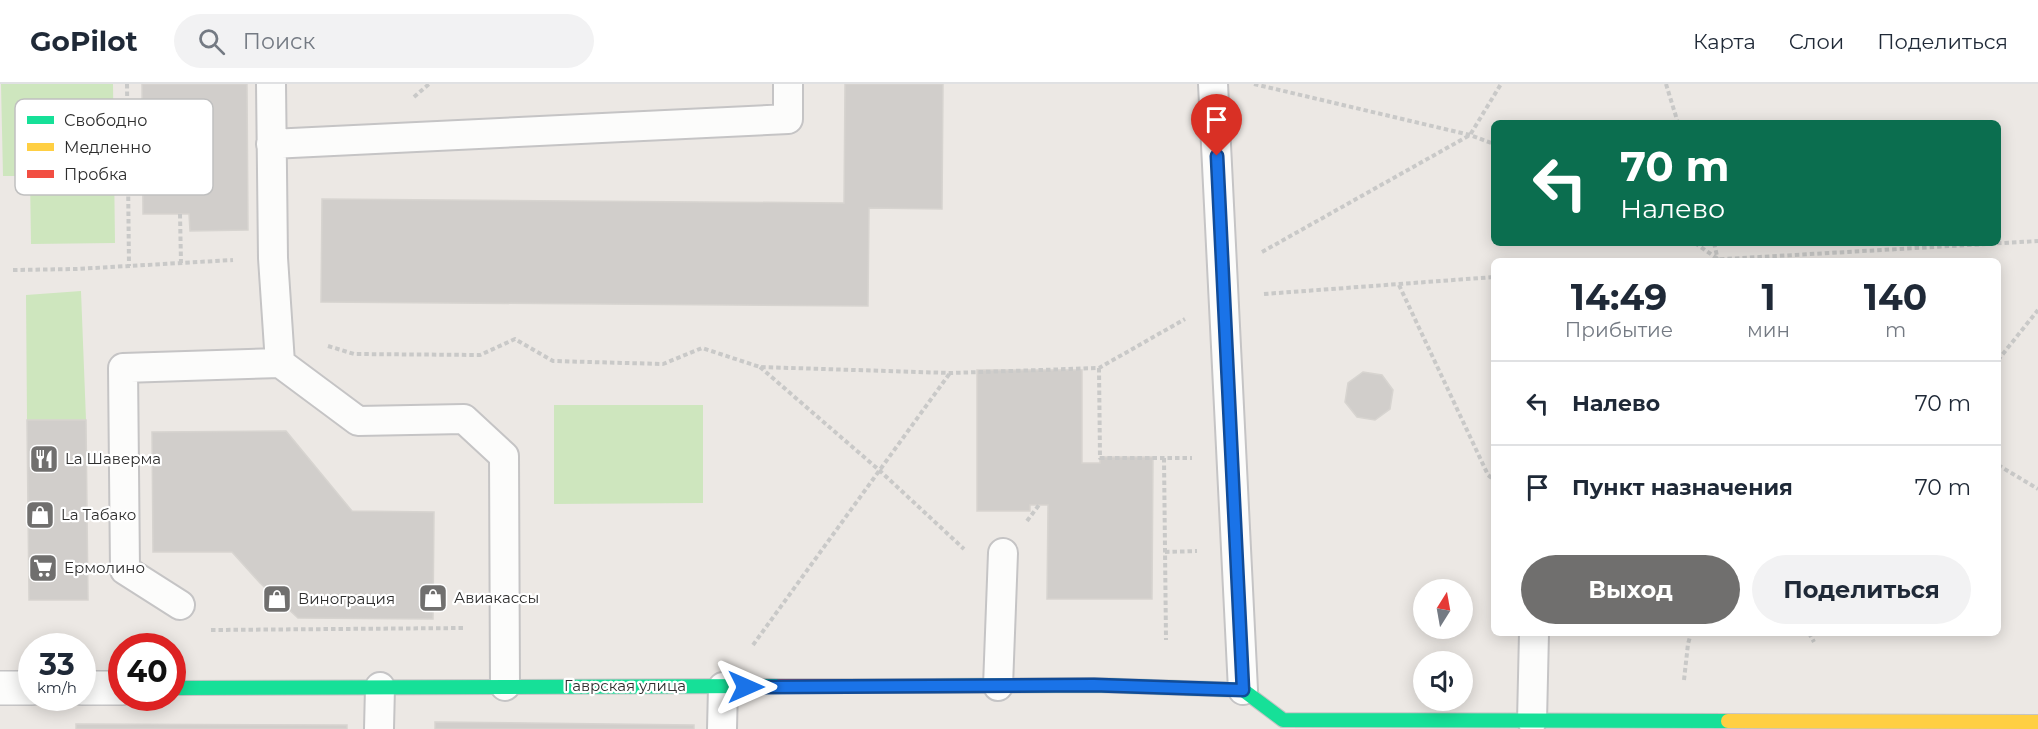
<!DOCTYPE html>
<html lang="ru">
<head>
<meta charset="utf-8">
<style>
  :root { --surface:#fff; --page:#f2f2f3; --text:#1f2937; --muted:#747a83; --line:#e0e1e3; --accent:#706f6e }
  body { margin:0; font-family:Montserrat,sans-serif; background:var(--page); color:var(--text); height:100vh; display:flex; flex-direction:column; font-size:22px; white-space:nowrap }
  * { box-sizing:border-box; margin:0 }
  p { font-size:20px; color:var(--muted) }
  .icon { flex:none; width:33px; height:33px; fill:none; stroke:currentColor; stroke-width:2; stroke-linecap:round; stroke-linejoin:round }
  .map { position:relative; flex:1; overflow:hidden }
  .drawer { position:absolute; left:1491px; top:174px; width:510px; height:378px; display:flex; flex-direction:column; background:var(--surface); border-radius:9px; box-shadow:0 3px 15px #0003 }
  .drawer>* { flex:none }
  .hud { position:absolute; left:1491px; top:36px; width:510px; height:126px; border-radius:9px; box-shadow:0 3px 15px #0003; background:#0b6e4f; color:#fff; overflow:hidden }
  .needle { width:39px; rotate:11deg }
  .tools { position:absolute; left:1413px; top:495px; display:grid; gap:12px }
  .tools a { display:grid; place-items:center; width:60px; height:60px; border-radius:50%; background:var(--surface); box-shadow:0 3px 15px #0003; font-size:30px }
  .speed { position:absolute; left:18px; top:549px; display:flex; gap:12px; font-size:30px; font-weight:700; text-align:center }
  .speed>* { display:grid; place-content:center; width:78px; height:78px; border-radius:50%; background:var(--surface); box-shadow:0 3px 15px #0003; line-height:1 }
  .speed small { font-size:15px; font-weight:400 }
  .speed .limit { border:9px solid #d22; background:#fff; color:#111 }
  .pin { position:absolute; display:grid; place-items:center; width:51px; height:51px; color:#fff; margin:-62px -26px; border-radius:50% 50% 50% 0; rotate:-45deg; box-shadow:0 0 6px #0007 }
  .pin .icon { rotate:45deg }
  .me { position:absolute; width:66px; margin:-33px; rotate:90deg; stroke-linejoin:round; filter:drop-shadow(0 0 4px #0008) }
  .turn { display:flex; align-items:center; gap:21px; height:126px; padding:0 30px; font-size:27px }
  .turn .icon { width:78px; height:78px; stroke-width:2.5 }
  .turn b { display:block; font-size:42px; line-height:51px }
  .eta { display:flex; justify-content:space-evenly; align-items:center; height:102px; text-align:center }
  .eta b { font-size:36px; font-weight:700; line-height:42px }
  .primary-button { display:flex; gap:12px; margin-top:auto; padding:12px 30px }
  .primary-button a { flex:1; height:69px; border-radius:36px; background:var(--accent); color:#fff; font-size:24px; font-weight:700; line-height:69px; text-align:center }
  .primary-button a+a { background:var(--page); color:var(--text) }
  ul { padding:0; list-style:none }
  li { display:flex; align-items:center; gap:18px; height:84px; padding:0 30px; border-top:2px solid var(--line) }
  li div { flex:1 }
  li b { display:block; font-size:22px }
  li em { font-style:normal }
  header { display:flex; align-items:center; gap:36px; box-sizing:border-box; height:84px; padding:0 30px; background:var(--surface); border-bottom:2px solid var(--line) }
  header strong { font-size:28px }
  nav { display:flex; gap:33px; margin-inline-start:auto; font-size:21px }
  .search { width:420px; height:54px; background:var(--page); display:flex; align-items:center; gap:15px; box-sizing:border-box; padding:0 21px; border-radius:33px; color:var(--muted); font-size:22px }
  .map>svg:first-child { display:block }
  .green { fill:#cee6be }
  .building { fill:#d1cecb; stroke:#d7d4d0; stroke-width:1.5 }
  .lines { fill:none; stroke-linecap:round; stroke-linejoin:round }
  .lane-casing { stroke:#c5c4c5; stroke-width:32 }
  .street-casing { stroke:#c5c4c5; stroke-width:36 }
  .fast-casing { stroke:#c5c4c5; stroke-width:16 }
  .slow-casing { stroke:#c5c4c5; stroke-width:16 }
  .jam-casing { stroke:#c5c4c5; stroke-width:16 }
  .path { stroke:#c9c9c8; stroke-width:4; stroke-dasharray:4.5 3; stroke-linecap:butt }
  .lane { stroke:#fcfcfb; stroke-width:28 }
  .street { stroke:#fcfcfb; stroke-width:33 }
  .fast { stroke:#16e098; stroke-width:14 }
  .slow { stroke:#ffcf43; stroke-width:14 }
  .jam { stroke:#f24e42; stroke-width:14 }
  .route-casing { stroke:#114b97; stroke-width:15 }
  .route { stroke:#1a73e8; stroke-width:10 }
  .labels { text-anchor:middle; stroke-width:4.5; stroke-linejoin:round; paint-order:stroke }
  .poi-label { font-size:15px; fill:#2e2e2e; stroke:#fff; text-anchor:start }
  .street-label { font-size:15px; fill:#2e2e2e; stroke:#fff }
  .key { fill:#fff; stroke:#c0c0c0; stroke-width:1.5 }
  .key-label { font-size:16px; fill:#2e2e2e }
</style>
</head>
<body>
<header>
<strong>GoPilot</strong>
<div class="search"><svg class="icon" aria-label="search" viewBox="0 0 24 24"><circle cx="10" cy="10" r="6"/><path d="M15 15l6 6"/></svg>Поиск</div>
<nav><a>Карта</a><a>Слои</a><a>Поделиться</a></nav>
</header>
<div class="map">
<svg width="2038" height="645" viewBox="0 0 2038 645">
  <rect width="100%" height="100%" fill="#ece8e4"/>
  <path class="green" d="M1,0H113L115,159L31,160L30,92H3Z
    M81,207L86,336H27L26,211Z
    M554,321H703V419L554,420Z"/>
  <path class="building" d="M142,0H247L248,146L190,147L189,130H143Z
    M845,0H943L942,125L869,124L868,222L321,218L322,115L844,119Z
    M977,286H1082V379H1100V373H1153L1152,515H1047L1048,421H1030V427H977Z
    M1363,288L1382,291L1393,306L1390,325L1375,336L1357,333L1345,318L1348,299Z
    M27,336H86L88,516H29Z
    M286,347L352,427L434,428L433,535L298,534L260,499L232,468H153L152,348Z
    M435,638L694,641V645H435Z
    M76,640L347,641V645H76Z"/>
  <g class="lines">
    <g class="lane-casing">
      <path id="lane" d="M271,0L273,174L280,279L358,337L464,335L504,372L505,602
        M1213,0L1243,606
        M271,60L788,35V0
        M180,521L125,486L123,284L280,279
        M998,602L1003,469
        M1532,637L1534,549
        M379,645L380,603
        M722,645L723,603"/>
    </g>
    <g class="street-casing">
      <path id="street" d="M0,604H32
        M82,604H122"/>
    </g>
    <g class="fast-casing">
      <path id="fast" d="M931,602L1094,601L1243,606L1283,636L1728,637
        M172,604L780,602"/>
    </g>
    <g class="slow-casing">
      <path id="slow" d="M1728,637L2038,638"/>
    </g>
    <g class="jam-casing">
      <path id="jam" d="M780,602H931"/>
    </g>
    <path class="path" d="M127,0L129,182
      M1254,0L1470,51L1494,60
      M1666,0L1678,39
      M414,13L429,0
      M180,130L181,179
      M1695,159L1718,175
      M1714,159L1718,176
      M1262,168L1470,51L1501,0
      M1690,177L2038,157
      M13,186L76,185L233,176
      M1399,201L1488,391L1494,396
      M1264,210L1494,193
      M328,262L354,270L480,271L515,255L553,277L663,280L702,264L760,283L950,289L1099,284L1185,235
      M1998,276L2038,226
      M760,283L879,386L964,465
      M1099,284L1100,374H1192
      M1164,374L1166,556
      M1998,381L2038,405
      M1027,437L1039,421
      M1165,468L1197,467
      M211,546L464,544
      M1809,549L1814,558
      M753,561L950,289
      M1684,596L1688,560L1691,549"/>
    <use href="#lane" class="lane"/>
    <use href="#street" class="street"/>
    <use href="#fast" class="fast"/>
    <use href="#slow" class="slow"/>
    <use href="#jam" class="jam"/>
  </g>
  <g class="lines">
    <g class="route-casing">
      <path id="route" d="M746,603L1094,601L1243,606L1217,72"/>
    </g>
    <use href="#route" class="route"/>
  </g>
  <defs>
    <g id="restaurant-square" transform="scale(1.5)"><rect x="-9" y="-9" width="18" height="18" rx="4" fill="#706f6e" stroke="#fff"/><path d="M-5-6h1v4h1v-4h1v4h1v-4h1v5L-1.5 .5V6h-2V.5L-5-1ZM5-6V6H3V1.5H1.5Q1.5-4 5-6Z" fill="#fff"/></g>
    <g id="shop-square" transform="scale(1.5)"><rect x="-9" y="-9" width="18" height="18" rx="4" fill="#706f6e" stroke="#fff"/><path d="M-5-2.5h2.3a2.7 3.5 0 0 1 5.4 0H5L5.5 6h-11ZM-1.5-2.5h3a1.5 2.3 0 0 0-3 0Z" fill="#fff"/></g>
    <g id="supermarket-square" transform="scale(1.5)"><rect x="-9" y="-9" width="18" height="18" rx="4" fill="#706f6e" stroke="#fff"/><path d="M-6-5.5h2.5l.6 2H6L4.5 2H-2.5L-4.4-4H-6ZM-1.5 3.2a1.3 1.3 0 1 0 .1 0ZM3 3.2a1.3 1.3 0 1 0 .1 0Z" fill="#fff"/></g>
  </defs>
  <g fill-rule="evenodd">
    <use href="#restaurant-square" x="44" y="375"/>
    <use href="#shop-square" x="40" y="431"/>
    <use href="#supermarket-square" x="43" y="484"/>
    <use href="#shop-square" x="433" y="514"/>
    <use href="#shop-square" x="277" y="515"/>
  </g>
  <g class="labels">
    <g class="poi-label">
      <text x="65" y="380">La Шаверма</text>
      <text x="61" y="436">La Табако</text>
      <text x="64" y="489">Ермолино</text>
      <text x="454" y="519">Авиакассы</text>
      <text x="298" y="520">Винограция</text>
    </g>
    <g class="street-label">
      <text x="625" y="607">Гаврская улица</text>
    </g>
  </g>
  <rect x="15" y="15" width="198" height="96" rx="9" class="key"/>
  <rect x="27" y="32" width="27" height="8" fill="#16e098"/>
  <rect x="27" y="59" width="27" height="8" fill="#ffcf43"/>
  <rect x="27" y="86" width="27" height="8" fill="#f24e42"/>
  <g class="key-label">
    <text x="64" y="42">Свободно</text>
    <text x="64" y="69">Медленно</text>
    <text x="64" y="96">Пробка</text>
  </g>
</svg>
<div class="tools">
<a><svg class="needle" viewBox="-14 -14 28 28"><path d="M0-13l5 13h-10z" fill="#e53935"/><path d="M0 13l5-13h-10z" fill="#747a83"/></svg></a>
<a><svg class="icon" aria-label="sound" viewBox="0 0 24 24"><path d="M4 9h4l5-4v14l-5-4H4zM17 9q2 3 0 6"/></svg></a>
</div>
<div class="speed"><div>33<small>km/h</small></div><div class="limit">40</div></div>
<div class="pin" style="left:1217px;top:72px;background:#d93025"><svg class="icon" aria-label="arrive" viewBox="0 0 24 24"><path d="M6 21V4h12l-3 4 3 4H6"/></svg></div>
<svg class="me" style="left:746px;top:603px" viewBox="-20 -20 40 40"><path d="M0-17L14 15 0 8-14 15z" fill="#1a73e8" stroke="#fff" stroke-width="4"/></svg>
<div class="hud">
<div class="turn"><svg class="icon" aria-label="left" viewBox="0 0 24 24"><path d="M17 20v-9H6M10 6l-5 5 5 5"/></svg><div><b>70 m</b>Налево</div></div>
</div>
<section class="drawer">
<div class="eta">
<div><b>14:49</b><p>Прибытие</p></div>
<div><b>1</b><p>мин</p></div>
<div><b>140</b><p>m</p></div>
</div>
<ul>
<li><svg class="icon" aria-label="left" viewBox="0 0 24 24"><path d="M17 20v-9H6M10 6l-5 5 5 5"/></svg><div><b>Налево</b></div><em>70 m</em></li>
<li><svg class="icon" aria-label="arrive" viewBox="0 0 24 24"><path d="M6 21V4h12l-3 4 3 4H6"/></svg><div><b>Пункт назначения</b></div><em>70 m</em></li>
</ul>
<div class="primary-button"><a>Выход</a><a>Поделиться</a></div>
</section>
</div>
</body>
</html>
